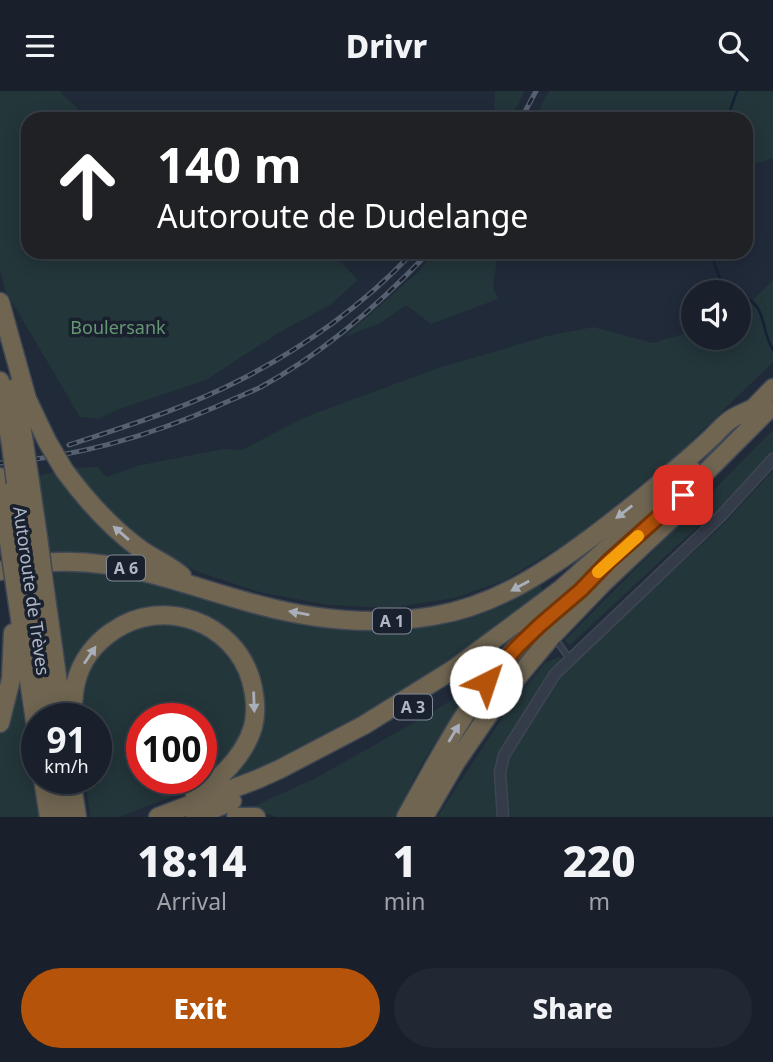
<!DOCTYPE html>
<html lang="en">
<head>
<meta charset="utf-8">
<style>
  :root { --surface:#19202b; --page:#222833; --text:#f1f3f6; --muted:#9fa3a9; --line:#373e47; --accent:#b45309 }
  body { margin:0; font-family:"Noto Sans",sans-serif; background:var(--page); color:var(--text); height:100vh; display:flex; flex-direction:column; font-size:26px; white-space:nowrap }
  * { box-sizing:border-box; margin:0 }
  p { font-size:23px; color:var(--muted) }
  .icon { flex:none; width:38px; height:38px; fill:none; stroke:currentColor; stroke-width:2; stroke-linecap:round; stroke-linejoin:round }
  .map { position:relative; height:726px; overflow:hidden }
  .drawer { display:flex; flex-direction:column; background:var(--surface); flex:1 }
  .drawer>* { flex:none }
  .hud { position:absolute; left:21px; top:21px; width:732px; height:147px; border-radius:21px; box-shadow:0 4px 18px #0003,0 0 0 2px var(--line); background:#202124; color:#fff; overflow:hidden }
  .controls { position:absolute; left:681px; top:189px; display:grid; gap:14px }
  .controls a { display:grid; place-items:center; width:70px; height:70px; border-radius:50%; background:var(--surface); box-shadow:0 4px 18px #0003,0 0 0 2px var(--line); font-size:35px }
  .speed { position:absolute; left:21px; top:612px; display:flex; gap:14px; font-size:35px; font-weight:700; text-align:center }
  .speed>* { display:grid; place-content:center; width:91px; height:91px; border-radius:50%; background:var(--surface); box-shadow:0 4px 18px #0003,0 0 0 2px var(--line); line-height:1 }
  .speed small { font-size:18px; font-weight:400 }
  .speed .limit { border:10px solid #d22; background:#fff; color:#111 }
  .pin { position:absolute; display:grid; place-items:center; width:60px; height:60px; color:#fff; margin:-30px; border-radius:14px; box-shadow:0 4px 10px #0006 }
  .me { position:absolute; width:77px; margin:-38px; rotate:41deg; stroke-linejoin:round; filter:drop-shadow(0 0 5px #0008) }
  .turn { display:flex; align-items:center; gap:24px; height:147px; padding:0 21px; font-size:32px }
  .turn .icon { width:91px; height:91px; stroke-width:2.5 }
  .turn b { display:block; font-size:49px; line-height:60px }
  .eta { display:flex; justify-content:space-evenly; align-items:center; height:119px; text-align:center }
  .eta b { font-size:42px; font-weight:800; line-height:49px }
  .action { display:flex; gap:14px; margin-top:auto; padding:14px 21px }
  .action a { flex:1; height:80px; border-radius:42px; background:var(--accent); color:#fff; font-size:28px; font-weight:800; line-height:80px; text-align:center }
  .action a+a { background:var(--page); color:var(--text) }
  header { display:flex; justify-content:space-between; align-items:center; height:91px; padding:0 21px; background:var(--surface); font-size:32px; font-weight:800 }
  .map>svg:first-child { display:block }
  .green { fill:#23363a; fill-rule:evenodd }
  .lines { fill:none; stroke-linecap:round; stroke-linejoin:round }
  .stream { stroke:#152136; stroke-width:2.5 }
  .service-casing { stroke:#3e4553; stroke-width:8 }
  .minor-casing { stroke:#3e4553; stroke-width:13 }
  .motorway-casing { stroke:#3f4754; stroke-width:21 }
  .service { stroke:#353c49; stroke-width:4.5 }
  .minor { stroke:#353c49; stroke-width:10 }
  .motorway { stroke:#6f6551; stroke-width:18 }
  .rail-casing { stroke:#566070; stroke-width:5 }
  .rail { stroke:#1a212e; stroke-width:2.5; stroke-dasharray:8; stroke-linecap:butt }
  .motorway-bridge-casing { stroke:#3f4754; stroke-width:21; stroke-linecap:butt }
  .motorway-bridge { stroke:#6f6551; stroke-width:18 }
  .oneway { fill:#a9afba }
  .route-casing { stroke:#753606; stroke-width:18 }
  .route { stroke:#b45309; stroke-width:12 }
  .slow { stroke:#f59e0b; stroke-width:12 }
  .labels { text-anchor:middle; stroke-width:7; stroke-linejoin:round; paint-order:stroke }
  .shield { fill:#1a212e; stroke:#828a98; stroke-width:2 }
  .shield-label { font-size:16px; font-weight:bold; fill:#afb7c6 }
  .park-label { font-size:18px; fill:#669673; stroke:#1a212e }
  .street-label { font-size:18px; fill:#afb7c6; stroke:#1a212e }
</style>
</head>
<body>
<header><svg class="icon" aria-label="menu" viewBox="0 0 24 24"><path d="M4 6h16M4 12h16M4 18h16"/></svg>Drivr<svg class="icon" aria-label="search" viewBox="0 0 24 24"><circle cx="10" cy="10" r="6"/><path d="M15 15l6 6"/></svg></header>
<div class="map">
<svg width="773" height="726" viewBox="0 0 773 726">
  <rect width="100%" height="100%" fill="#212a39"/>
  <path class="green" d="M0,0H59L89,28H28V161H331L358,189L330,214L280,241L206,289L119,318L98,328L80,326L5,199L0,179Z
    M495,0H525L510,28H494Z
    M549,0H773V67L746,76V28H534Z
    M435,161H498L493,197L498,208L431,233L406,214L379,233L344,246L417,182Z
    M773,189V271L676,365L573,448L505,489L455,507L390,517L328,514L259,501L196,480L155,460L98,414L69,377L98,376L106,386L136,375L223,358L242,359L303,327L435,278L547,245L593,236L653,252L693,240V247H738L739,223Z
    M773,339V361L722,416L682,450L570,554L565,549Z
    M773,379V726H437L510,615L545,572L559,566L571,574L726,431Z
    M59,380L154,476L116,467L88,463L51,464L37,385Z
    M53,475L82,476L396,535L538,492L543,499C488,541 432,582 372,618C326,645 278,668 230,690V686L259,636L224,538L125,526L67,601Z
    M167,532L190,535L211,546L231,565L246,598L248,617L245,635L237,656L217,679L169,707L118,726H90L85,688H96V628H82C82,569 108,538 167,532ZM142,628H201V688H142Z
    M480,588L455,620L420,676L395,726H277L269,723L245,719L314,688L401,639L449,611Z
    M14,597H19L39,726H0V643Z"/>
  <g class="lines">
    <path class="stream" d="M727,28L737,0
      M714,171C718,182 721,197 733,201
      M738,203C769,214 759,236 773,259"/>
    <g class="service-casing">
      <path id="service" d="M556,549L569,567"/>
    </g>
    <g class="minor-casing">
      <path id="minor" d="M503,726L500,681L504,664L555,583L721,425L773,368"/>
    </g>
    <g class="motorway-casing">
      <path id="motorway" d="M0,211L27,308L47,350
        M0,290L11,354
        M15,297L24,352
        M746,325L773,297
        M64,379C86,409 110,436 140,458C154,468 170,474 182,485
        M0,386L9,451
        M30,391L38,446
        M16,392L24,447
        M686,401L768,319
        M0,480C93,453 171,491 259,514C315,529 375,535 433,525C494,515 544,482 592,446C619,425 646,405 671,382C685,371 698,359 711,347C717,341 723,334 730,329C737,324 746,321 754,317
        M44,492L63,628
        M30,495L49,628
        M16,500L37,644
        M72,628C73,616 73,603 76,591C81,570 95,552 113,540C163,505 234,531 251,589C255,604 257,621 253,636C244,666 220,688 195,705
        M0,632L11,588L13,542
        M43,688L49,726
        M58,688L64,726
        M71,688L77,726
        M158,726L258,688L280,678L364,634L454,578L560,499L655,415L692,379
        M195,726L232,710
        M236,726H256
        M406,726C439,667 470,605 518,555C540,532 566,513 589,491
        M424,726L456,671L500,607L552,545L604,491L671,428L683,404"/>
    </g>
    <use href="#service" class="service"/>
    <use href="#minor" class="minor"/>
    <use href="#motorway" class="motorway"/>
    <g class="rail-casing">
      <path id="rail" d="M521,28L536,0
        M69,354C127,335 186,317 240,289C303,257 365,213 413,161
        M0,372C76,366 150,345 220,314C233,308 246,303 259,297C322,263 380,213 429,161"/>
    </g>
    <use href="#rail" class="rail"/>
    <g class="motorway-bridge-casing">
      <path id="motorway-bridge" d="M47,350L64,379
        M24,352L30,391
        M11,354L16,392
        M38,446L44,492
        M24,447L30,495
        M9,451L16,500"/>
    </g>
    <use href="#motorway-bridge" class="motorway-bridge"/>
  </g>
  <defs><path id="oneway-solid" d="M-6-.8H1V-3.2L6.5 0L1 3.2V.8H-6Z" transform="scale(1.75)"/></defs>
  <g class="oneway">
    <use href="#oneway-solid" transform="translate(624 421) rotate(142)"/>
    <use href="#oneway-solid" transform="translate(121 442) rotate(-139)"/>
    <use href="#oneway-solid" transform="translate(520 495) rotate(151)"/>
    <use href="#oneway-solid" transform="translate(299 522) rotate(-170)"/>
    <use href="#oneway-solid" transform="translate(90 564) rotate(-56)"/>
    <use href="#oneway-solid" transform="translate(254 611) rotate(88)"/>
    <use href="#oneway-solid" transform="translate(454 642) rotate(-59)"/>
  </g>
  <g class="lines">
    <g class="route-casing">
      <path id="route" d="M486,591L517,556L540,534L581,499L609,470L683,404"/>
    </g>
    <use href="#route" class="route"/>
    <path class="slow" d="M598,481L638,445"/>
  </g>
  <g class="labels">
    <g class="shield">
      <rect x="107" y="464.5" width="38" height="25" rx="5"/>
      <rect x="373" y="517.5" width="38" height="25" rx="5"/>
      <rect x="394" y="603.5" width="38" height="25" rx="5"/>
    </g>
    <g class="shield-label">
      <text x="126" y="483">A 6</text>
      <text x="392" y="536">A 1</text>
      <text x="413" y="622">A 3</text>
    </g>
    <g class="park-label">
      <text x="118" y="243">Boulersank</text>
    </g>
    <g class="street-label">
      <text transform="translate(31 500) rotate(82)" y="6">Autoroute de Trèves</text>
    </g>
  </g>
</svg>
<div class="controls">
<a><svg class="icon" aria-label="sound" viewBox="0 0 24 24"><path d="M4 9h4l5-4v14l-5-4H4zM17 9q2 3 0 6"/></svg></a>
</div>
<div class="speed"><div>91<small>km/h</small></div><div class="limit">100</div></div>
<div class="pin" style="left:683px;top:404px;background:#d93025"><svg class="icon" aria-label="arrive" viewBox="0 0 24 24"><path d="M6 21V4h12l-3 4 3 4H6"/></svg></div>
<svg class="me" style="left:486px;top:591px" viewBox="-20 -20 40 40"><circle r="19" fill="#fff"/><path d="M0-13L10 11 0 6-10 11z" fill="#b45309"/></svg>
<div class="hud">
<div class="turn"><svg class="icon" aria-label="ahead" viewBox="0 0 24 24"><path d="M12 20V5M6 11l6-6 6 6"/></svg><div><b>140 m</b>Autoroute de Dudelange</div></div>
</div>
</div>
<section class="drawer">
<div class="eta">
<div><b>18:14</b><p>Arrival</p></div>
<div><b>1</b><p>min</p></div>
<div><b>220</b><p>m</p></div>
</div>
<div class="action"><a>Exit</a><a>Share</a></div>
</section>
</body>
</html>
